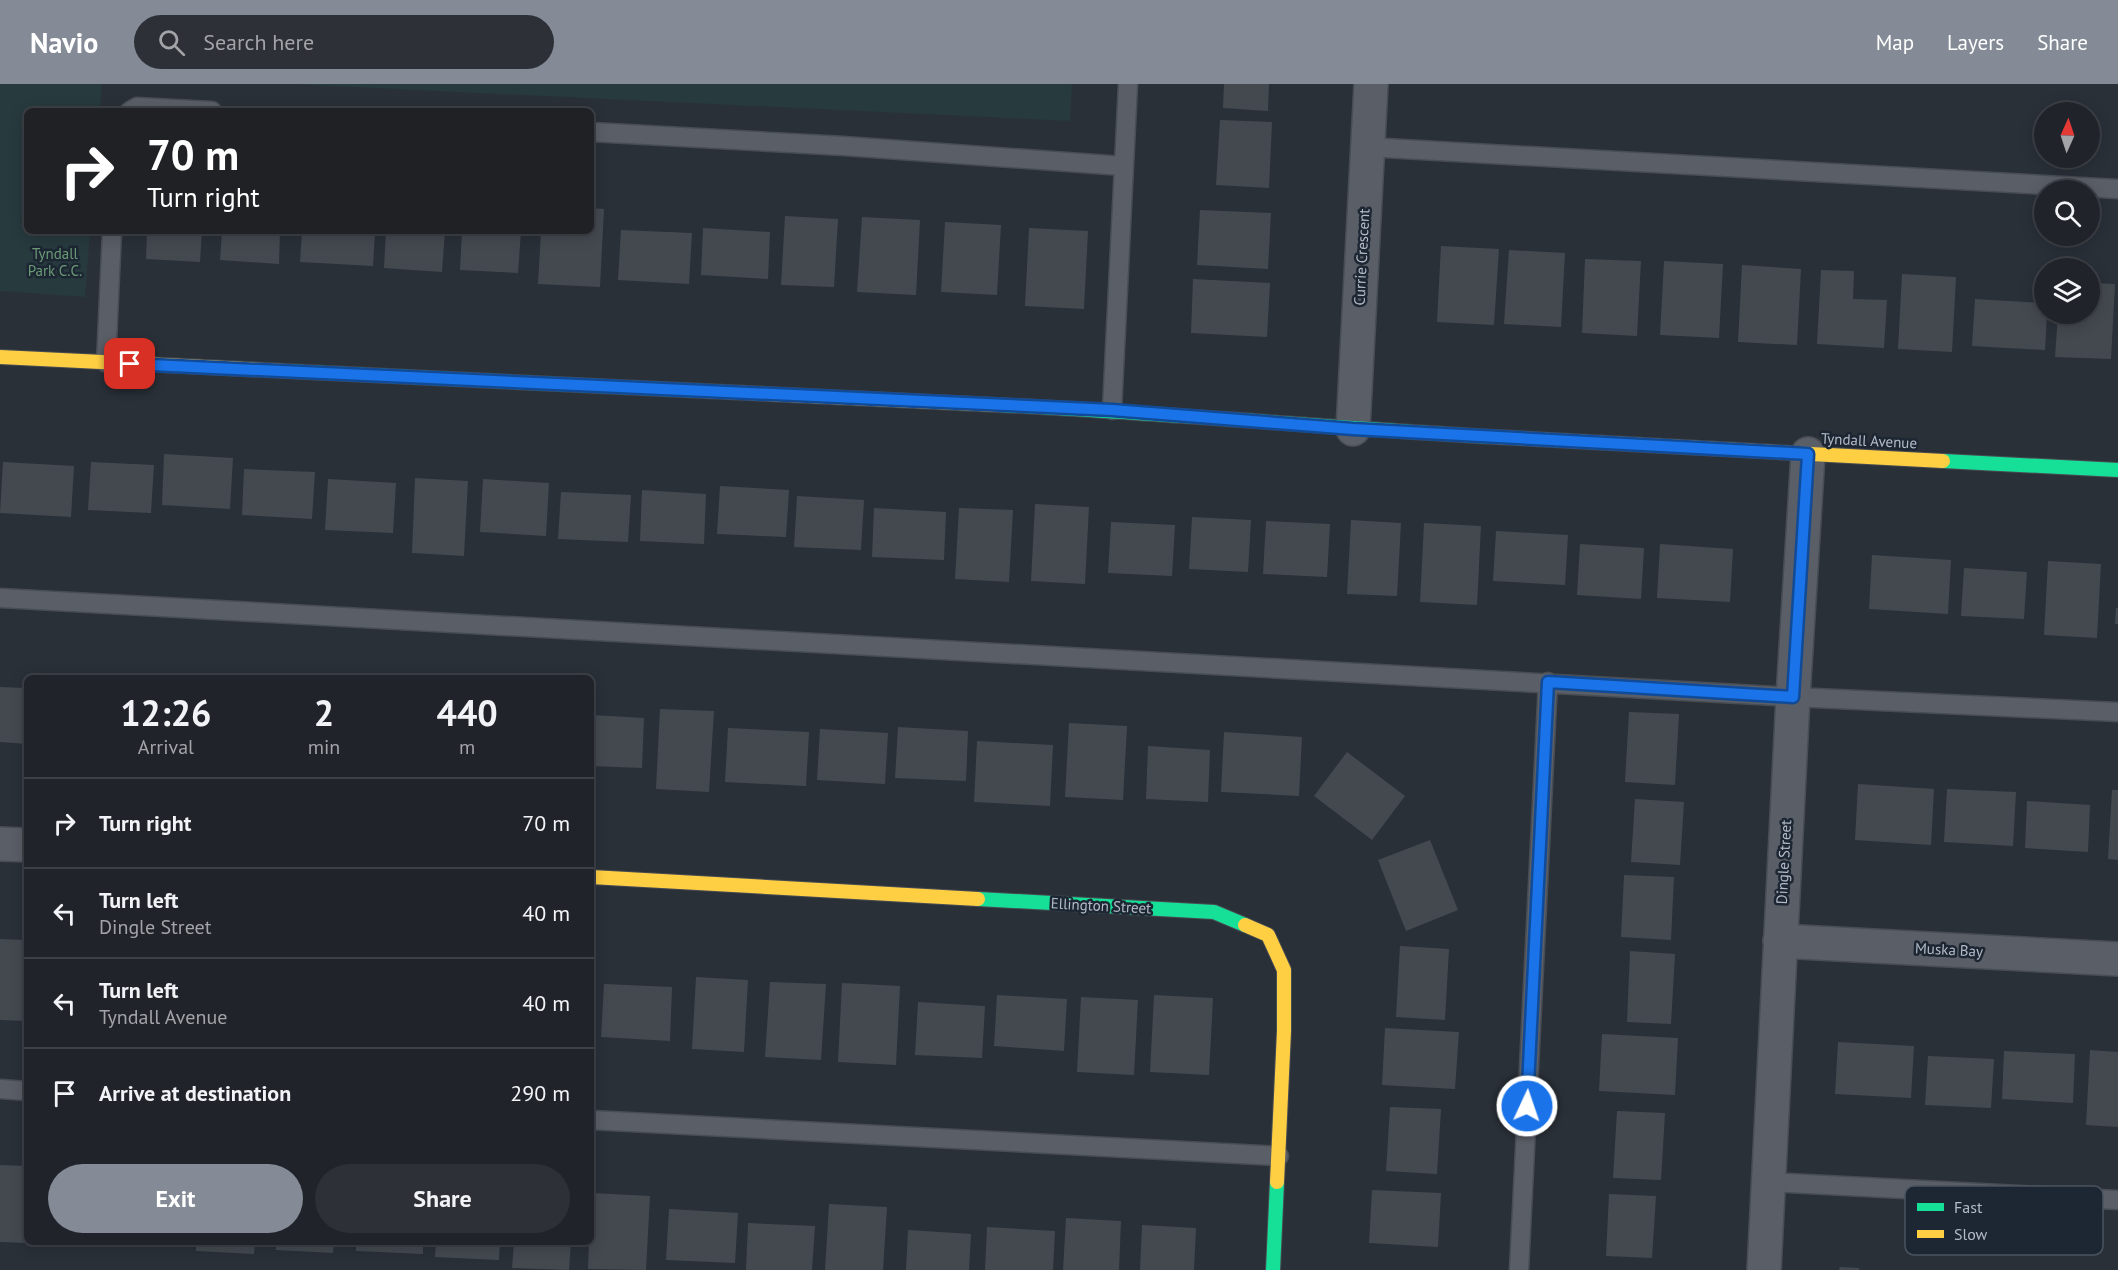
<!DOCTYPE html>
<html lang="en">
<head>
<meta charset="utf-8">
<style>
  :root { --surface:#20242a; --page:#2d3036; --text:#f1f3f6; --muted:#a2a4a8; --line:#3d4147; --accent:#848b96 }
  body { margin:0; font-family:"PT Sans",sans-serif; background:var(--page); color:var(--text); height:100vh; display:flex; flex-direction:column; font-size:22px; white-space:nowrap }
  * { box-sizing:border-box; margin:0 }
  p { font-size:20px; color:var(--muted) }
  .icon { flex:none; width:33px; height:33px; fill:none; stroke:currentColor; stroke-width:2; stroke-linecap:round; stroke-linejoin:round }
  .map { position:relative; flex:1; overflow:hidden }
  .sheet { position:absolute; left:24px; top:591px; width:570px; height:570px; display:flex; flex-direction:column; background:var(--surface); border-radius:9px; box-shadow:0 3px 15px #0003,0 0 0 2px var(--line) }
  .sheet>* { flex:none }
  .hud { position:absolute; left:24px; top:24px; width:570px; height:126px; border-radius:9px; box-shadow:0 3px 15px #0003,0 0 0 2px var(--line); background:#202124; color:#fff; overflow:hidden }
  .needle { width:39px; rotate:3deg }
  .tools { position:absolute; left:2034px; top:18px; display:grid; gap:12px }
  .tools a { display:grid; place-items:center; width:66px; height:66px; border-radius:50%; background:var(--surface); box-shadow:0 3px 15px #0003,0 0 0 2px var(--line); font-size:30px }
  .pin { position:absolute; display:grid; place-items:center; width:51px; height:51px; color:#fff; margin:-26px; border-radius:12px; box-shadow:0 3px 9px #0006 }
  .me { position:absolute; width:66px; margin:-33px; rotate:3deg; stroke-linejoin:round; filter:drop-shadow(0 0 4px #0008) }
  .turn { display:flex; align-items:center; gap:21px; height:126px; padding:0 24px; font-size:27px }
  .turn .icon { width:78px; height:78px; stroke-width:2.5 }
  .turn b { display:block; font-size:42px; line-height:51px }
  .eta { display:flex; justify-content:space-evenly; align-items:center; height:102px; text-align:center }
  .eta b { font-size:36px; font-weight:700; line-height:42px }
  .button { display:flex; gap:12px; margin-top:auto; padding:12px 24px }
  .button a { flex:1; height:69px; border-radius:36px; background:var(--accent); color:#fff; font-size:24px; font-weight:700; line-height:69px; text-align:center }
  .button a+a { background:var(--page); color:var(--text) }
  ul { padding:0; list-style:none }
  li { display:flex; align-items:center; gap:18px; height:90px; padding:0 24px; border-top:2px solid var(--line) }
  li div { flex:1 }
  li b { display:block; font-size:22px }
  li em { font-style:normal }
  header { display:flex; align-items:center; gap:36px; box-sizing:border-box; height:84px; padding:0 30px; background:var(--accent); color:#fff }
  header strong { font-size:28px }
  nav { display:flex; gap:33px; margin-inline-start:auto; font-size:21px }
  .search { width:420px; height:54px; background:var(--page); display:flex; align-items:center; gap:15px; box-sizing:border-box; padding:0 21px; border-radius:33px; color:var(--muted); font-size:22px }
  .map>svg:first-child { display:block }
  .green { fill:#273a3e }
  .building { fill:#444950 }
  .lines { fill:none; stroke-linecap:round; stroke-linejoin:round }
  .lane-casing { stroke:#484c53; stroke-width:21 }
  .street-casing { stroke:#484c53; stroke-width:36 }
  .fast-casing { stroke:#484c53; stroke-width:16 }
  .slow-casing { stroke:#484c53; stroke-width:16 }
  .lane { stroke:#5a5e66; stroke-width:18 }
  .street { stroke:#5a5e66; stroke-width:33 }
  .fast { stroke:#16e098; stroke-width:14 }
  .slow { stroke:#ffcf43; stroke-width:14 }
  .route-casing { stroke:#114b97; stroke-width:15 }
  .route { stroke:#1a73e8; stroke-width:10 }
  .labels { text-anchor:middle; stroke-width:5; stroke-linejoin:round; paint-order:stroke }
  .park-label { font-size:15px; fill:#6b9a76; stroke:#1d2633 }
  .street-label { font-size:15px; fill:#b4bcc9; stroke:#1d2633 }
  .key { fill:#1d2633; stroke:#4a5360; stroke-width:1.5 }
  .key-label { font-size:16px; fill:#b4bcc9 }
</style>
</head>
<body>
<header>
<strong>Navio</strong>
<div class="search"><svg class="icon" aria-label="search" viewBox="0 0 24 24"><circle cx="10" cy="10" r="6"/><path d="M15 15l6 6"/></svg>Search here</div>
<nav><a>Map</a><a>Layers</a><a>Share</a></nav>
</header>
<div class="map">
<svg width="2118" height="1186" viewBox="0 0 2118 1186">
  <rect width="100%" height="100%" fill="#2a3038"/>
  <path class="green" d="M0,0H102L100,27H27V147H90L85,213L0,207Z
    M291,0H1072L1070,37Z"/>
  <path class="building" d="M1224,0H1269L1268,27L1223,24Z
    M1220,36L1272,38L1269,104L1216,101Z
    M591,124L604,125L600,203L538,200L541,147H591Z
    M1200,126L1271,129L1268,185L1197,181Z
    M785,132L838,135L834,203L781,201Z
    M862,133L920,136L916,211L857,208Z
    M945,138L1001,141L997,211L941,208Z
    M703,144L770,148L768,195L701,191Z
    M1029,144L1088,147L1084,225L1025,222Z
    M621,146L692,149L689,200L618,196Z
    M147,147H202L200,178L146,175Z
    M222,147H280L279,180L220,176Z
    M302,147H375L373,182L300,178Z
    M386,147H445L442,188L384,184Z
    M462,147H521L518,189L460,186Z
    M1441,162L1499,165L1494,241L1437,238Z
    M1509,166L1565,169L1561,243L1504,240Z
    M1585,175L1641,177L1637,252L1582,249Z
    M1664,177L1723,180L1719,254L1660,251Z
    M1742,181L1801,185L1797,261L1738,258Z
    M1821,186L1854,187L1853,215L1887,216L1884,264L1817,260Z
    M1902,190L1956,193L1952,268L1898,265Z
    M1193,195L1270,199L1267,253L1191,249Z
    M2090,199L2115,200L2111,275L2055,273L2058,230H2090Z
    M1975,215L2044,219V230H2047L2045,266L1972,262Z
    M164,370L233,374L230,425L162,421Z
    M3,378L74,382L71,433L0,429Z
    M91,378L154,381L151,429L88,426Z
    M244,385L315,388L312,435L242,431Z
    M415,394L468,397L464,472L412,469Z
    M328,395L396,399L393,449L325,446Z
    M483,395L549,399L546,452L480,448Z
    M720,402L789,406L786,453L717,450Z
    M642,406L706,410L704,460L640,457Z
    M561,408L631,411L628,458L558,455Z
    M797,412L864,416L861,466L794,463Z
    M1035,420L1089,423L1085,500L1031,497Z
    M874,424L946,428L944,476L872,473Z
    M959,424L1013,426L1009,498L955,495Z
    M1192,433L1251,436L1248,488L1189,485Z
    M1351,436L1401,439L1397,512L1347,510Z
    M1266,437L1330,440L1327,493L1263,490Z
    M1111,438L1175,441L1172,492L1108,489Z
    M1424,439L1481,442L1477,521L1420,518Z
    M1496,447L1568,451L1565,501L1493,497Z
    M1580,460L1644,464L1641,515L1577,511Z
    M1660,460L1733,465L1730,518L1657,514Z
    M1872,471L1951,476L1948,530L1869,525Z
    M2048,477L2101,480L2097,554L2044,551Z
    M1964,484L2027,488L2024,535L1961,532Z
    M2116,524H2118V540H2115Z
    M0,603L27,604V660L0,658Z
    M660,625L714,627L709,708L656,705Z
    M1629,628L1679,630L1675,701L1625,698Z
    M591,631L644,634L642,684L591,682Z
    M1069,639L1127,642L1123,716L1065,713Z
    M898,643L968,647L966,697L895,694Z
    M728,644L809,648L806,702L725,698Z
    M820,645L888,649L885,700L817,696Z
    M1224,648L1302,653L1299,712L1221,708Z
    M977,657L1053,661L1050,722L974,718Z
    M1148,662L1210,666L1208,718L1146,715Z
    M1347,668L1405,712L1372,756L1314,712Z
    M1858,700L1934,705L1931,761L1855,756Z
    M1947,705L2016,708L2013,762L1944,758Z
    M2112,706H2118V776L2108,775Z
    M1635,715L1684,718L1680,781L1631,778Z
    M2027,717L2090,721L2088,768L2025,764Z
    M1430,756L1458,826L1406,847L1378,776Z
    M1624,791L1674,793L1671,856L1621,853Z
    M0,855L27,856V937L0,936Z
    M1400,862L1449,865L1445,936L1396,933Z
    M1630,867L1675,870L1671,940L1627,938Z
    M696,893L748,896L744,968L692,965Z
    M770,898L826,900L821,976L765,973Z
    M842,899L900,902L896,981L838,978Z
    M604,900L672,903L670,957L601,953Z
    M997,911L1067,915L1064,967L994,962Z
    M1154,911L1213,914L1209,991L1150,988Z
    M1081,913L1138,916L1134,991L1077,988Z
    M918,918L985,922L982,974L915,971Z
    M1385,944L1459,948L1455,1005L1382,1001Z
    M1602,950L1678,954L1675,1011L1599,1007Z
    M1838,958L1914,962L1911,1014L1835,1010Z
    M2090,966L2118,968V1043L2086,1041Z
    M2004,967L2075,970L2073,1019L2002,1015Z
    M1928,972L1994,975L1991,1024L1925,1021Z
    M1390,1023L1441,1025L1437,1090L1386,1087Z
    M1617,1027L1665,1029L1661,1096L1613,1094Z
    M0,1081L27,1082V1159L0,1158Z
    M1372,1106L1441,1109L1438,1163L1369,1159Z
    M592,1109L650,1112L646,1186L588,1185L589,1158H591Z
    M1609,1110L1656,1112L1652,1174L1606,1172Z
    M829,1120L887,1123L883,1186H825Z
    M669,1125L738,1129L735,1179L666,1176Z
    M1066,1134L1121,1137L1119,1186H1063Z
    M748,1139L815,1142L812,1186H746Z
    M1142,1141L1196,1144L1194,1186H1140Z
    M987,1143L1055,1147L1053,1186H985Z
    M908,1146L971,1150L969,1186H906Z
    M38,1158H96L95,1163L37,1160Z
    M196,1158H255L254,1170L196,1167Z
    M276,1158H334L333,1169L276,1166Z
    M356,1158H423V1170L356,1167Z
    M436,1158H500L499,1176L435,1173Z
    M514,1158H571L569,1186L512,1184Z
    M1840,1183L1859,1184V1186H1839Z"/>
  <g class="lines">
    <g class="lane-casing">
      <path id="lane" d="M130,27L137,23L212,27
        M591,48L844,62L1123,82
        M1367,63L2118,105
        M106,279L112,147
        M1112,326L1128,0
        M0,514L1793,613L2118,628
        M0,1005L27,1007
        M591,1036L1279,1072
        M1769,1098L2118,1116
        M1519,1186L1548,598"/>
    </g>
    <g class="street-casing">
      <path id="street" d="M1353,345L1371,0
        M0,760L27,761
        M1780,857L2118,875
        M1764,1186L1793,613L1808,370"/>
    </g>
    <g class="fast-casing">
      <path id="fast" d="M284,287L704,307
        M999,321C1165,329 1331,344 1496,353
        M1943,377L2118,386
        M978,815L1214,828L1245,841
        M1273,1186L1277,1098"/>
    </g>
    <g class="slow-casing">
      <path id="slow" d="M0,273L284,287
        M704,307L999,321
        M1496,353L1943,377
        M591,793L978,815
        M1245,841L1268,851L1284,886V947L1277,1098"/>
    </g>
    <use href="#lane" class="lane"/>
    <use href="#street" class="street"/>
    <use href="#fast" class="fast"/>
    <use href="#slow" class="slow"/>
  </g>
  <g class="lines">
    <g class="route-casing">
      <path id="route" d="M130,280L1112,326L1353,345L1808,370L1793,613L1548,598L1527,1022"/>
    </g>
    <use href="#route" class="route"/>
  </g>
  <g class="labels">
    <g class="park-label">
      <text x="55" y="175">Tyndall<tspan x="55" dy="17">Park C.C.</tspan></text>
    </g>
    <g class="street-label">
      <text transform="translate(1362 173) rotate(-87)" y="5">Currie Crescent</text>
      <text transform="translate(1869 357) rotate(3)" y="5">Tyndall Avenue</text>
      <text transform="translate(1784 778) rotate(-87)" y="5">Dingle Street</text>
      <text transform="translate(1101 822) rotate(3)" y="5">Ellington Street</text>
      <text transform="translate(1949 866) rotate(3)" y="5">Muska Bay</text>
    </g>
  </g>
  <rect x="1905" y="1102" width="198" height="69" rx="9" class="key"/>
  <rect x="1917" y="1119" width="27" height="8" fill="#16e098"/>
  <rect x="1917" y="1146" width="27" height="8" fill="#ffcf43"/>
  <g class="key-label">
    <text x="1954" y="1129">Fast</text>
    <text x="1954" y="1156">Slow</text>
  </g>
</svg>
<div class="tools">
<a><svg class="needle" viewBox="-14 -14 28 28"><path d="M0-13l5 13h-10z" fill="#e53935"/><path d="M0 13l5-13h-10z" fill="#a2a4a8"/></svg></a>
<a><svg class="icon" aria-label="search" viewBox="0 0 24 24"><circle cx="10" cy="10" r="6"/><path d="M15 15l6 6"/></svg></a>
<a><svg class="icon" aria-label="layers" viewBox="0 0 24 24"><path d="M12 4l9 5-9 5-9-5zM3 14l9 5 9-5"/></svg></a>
</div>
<div class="pin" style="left:130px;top:280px;background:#d93025"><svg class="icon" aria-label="arrive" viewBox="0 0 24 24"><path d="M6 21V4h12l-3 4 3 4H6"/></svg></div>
<svg class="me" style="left:1527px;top:1022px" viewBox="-20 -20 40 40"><circle r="17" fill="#1a73e8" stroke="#fff" stroke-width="3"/><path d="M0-11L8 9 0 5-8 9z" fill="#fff"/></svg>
<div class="hud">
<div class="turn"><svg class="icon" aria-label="right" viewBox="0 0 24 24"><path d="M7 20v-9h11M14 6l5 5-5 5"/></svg><div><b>70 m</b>Turn right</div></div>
</div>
<section class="sheet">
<div class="eta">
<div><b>12:26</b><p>Arrival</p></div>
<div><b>2</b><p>min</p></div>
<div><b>440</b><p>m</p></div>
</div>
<ul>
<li><svg class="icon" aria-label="right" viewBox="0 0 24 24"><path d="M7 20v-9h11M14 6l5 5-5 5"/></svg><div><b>Turn right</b></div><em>70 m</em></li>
<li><svg class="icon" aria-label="left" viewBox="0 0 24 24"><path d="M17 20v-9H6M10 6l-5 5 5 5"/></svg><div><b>Turn left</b><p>Dingle Street</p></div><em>40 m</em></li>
<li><svg class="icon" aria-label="left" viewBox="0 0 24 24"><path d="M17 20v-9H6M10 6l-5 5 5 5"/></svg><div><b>Turn left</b><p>Tyndall Avenue</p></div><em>40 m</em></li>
<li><svg class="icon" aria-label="arrive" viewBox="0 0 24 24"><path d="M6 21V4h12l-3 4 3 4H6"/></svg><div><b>Arrive at destination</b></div><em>290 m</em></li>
</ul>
<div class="button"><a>Exit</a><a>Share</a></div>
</section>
</div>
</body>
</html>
